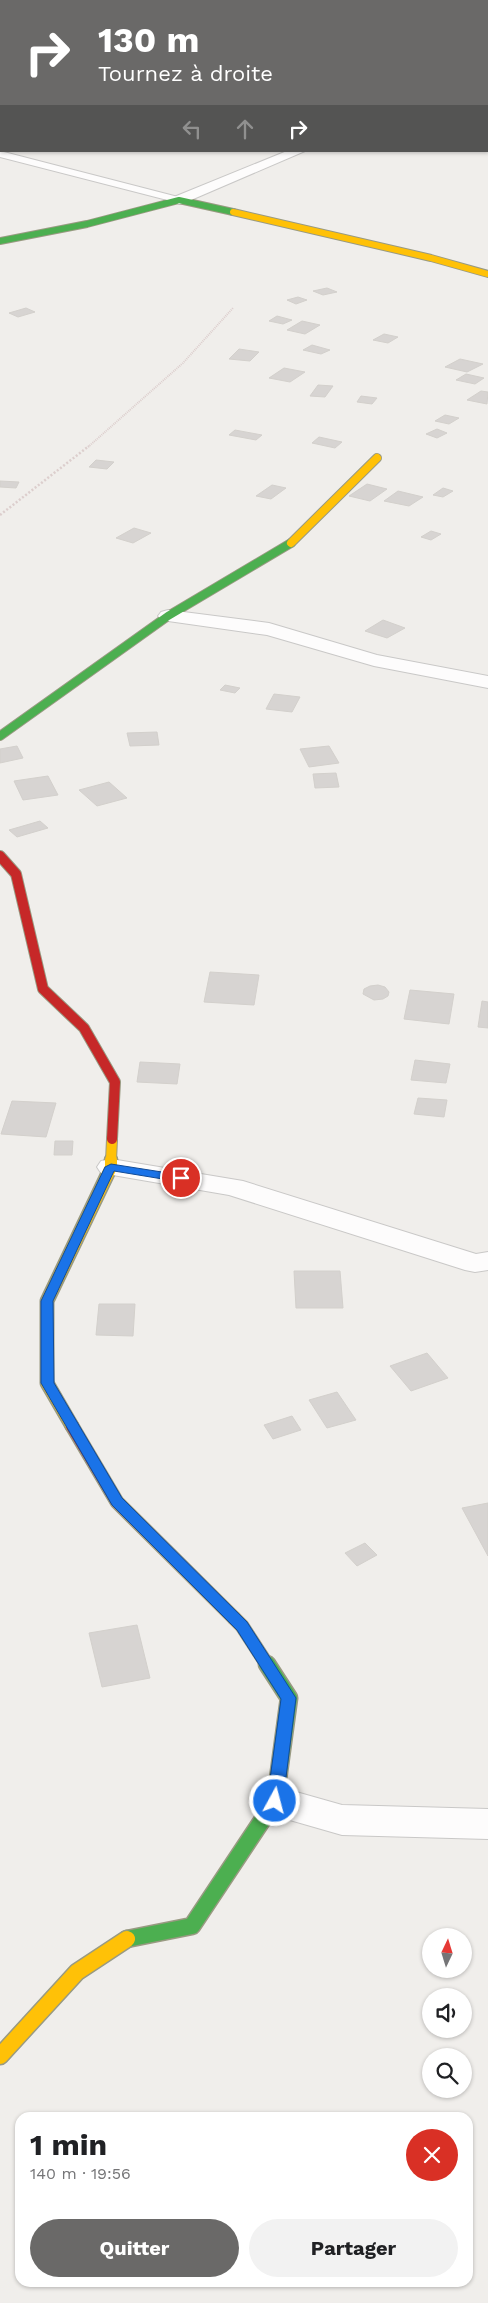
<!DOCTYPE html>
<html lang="fr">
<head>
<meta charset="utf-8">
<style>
  :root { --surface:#fff; --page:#f2f2f2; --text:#202124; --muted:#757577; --accent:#6a6968 }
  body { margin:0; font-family:"Work Sans",sans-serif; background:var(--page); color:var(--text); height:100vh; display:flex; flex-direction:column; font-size:19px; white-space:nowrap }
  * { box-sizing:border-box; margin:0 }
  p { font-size:16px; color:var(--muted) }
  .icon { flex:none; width:28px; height:28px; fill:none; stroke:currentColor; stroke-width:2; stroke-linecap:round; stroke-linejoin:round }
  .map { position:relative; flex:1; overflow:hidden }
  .panel { position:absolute; left:15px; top:2112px; width:458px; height:175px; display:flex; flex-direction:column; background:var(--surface); border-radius:15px; box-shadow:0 1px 4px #0004 }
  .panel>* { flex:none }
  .top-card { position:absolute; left:0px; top:0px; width:489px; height:152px; box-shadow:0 1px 4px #0004; background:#6a6968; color:#fff; overflow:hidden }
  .needle { width:32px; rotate:4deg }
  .tools { position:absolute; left:422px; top:1928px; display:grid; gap:10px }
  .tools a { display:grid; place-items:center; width:50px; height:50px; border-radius:50%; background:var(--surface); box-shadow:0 1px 4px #0004; font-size:25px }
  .pin { position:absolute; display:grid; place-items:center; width:42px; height:42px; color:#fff; margin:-21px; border:2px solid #fff; border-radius:50%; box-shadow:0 1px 5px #0007 }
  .me { position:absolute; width:55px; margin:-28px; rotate:7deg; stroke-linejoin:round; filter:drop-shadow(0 0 4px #0008) }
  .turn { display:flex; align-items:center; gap:18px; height:105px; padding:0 15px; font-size:22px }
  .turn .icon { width:65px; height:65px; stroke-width:2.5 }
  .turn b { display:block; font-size:35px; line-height:42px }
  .lanes { display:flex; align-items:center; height:48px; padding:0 15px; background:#0003; justify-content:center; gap:25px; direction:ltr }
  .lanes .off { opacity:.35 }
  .round { display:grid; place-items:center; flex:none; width:52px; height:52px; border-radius:26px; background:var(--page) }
  .overview { display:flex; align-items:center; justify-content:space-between; height:85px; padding:0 15px }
  h1 { font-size:30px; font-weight:700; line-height:38px }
  .primary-button { display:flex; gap:10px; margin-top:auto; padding:10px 15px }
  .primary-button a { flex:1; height:58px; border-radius:30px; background:var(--accent); color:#fff; font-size:20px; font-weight:700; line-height:58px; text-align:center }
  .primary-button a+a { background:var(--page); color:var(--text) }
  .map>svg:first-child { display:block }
  .building { fill:#d7d4d2; stroke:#d3d0cc }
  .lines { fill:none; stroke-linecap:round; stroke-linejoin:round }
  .lane-casing { stroke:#c9c8c7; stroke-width:2 }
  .street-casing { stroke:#c9c8c7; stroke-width:2 }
  .fast-far3-casing { stroke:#999a82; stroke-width:8 }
  .fast-far2-casing { stroke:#999a82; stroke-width:10 }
  .fast-far1-casing { stroke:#999a82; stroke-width:15 }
  .fast-casing { stroke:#999a82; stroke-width:19 }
  .slow-far4-casing { stroke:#999a82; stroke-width:8 }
  .slow-far3-casing { stroke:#999a82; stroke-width:10 }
  .slow-far2-casing { stroke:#999a82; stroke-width:12 }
  .slow-far1-casing { stroke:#999a82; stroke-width:15 }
  .slow-casing { stroke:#999a82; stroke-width:19 }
  .jam-far1-casing { stroke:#999a82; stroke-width:12 }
  .jam-casing { stroke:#999a82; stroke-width:15 }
  .path-far1 { stroke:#dccecd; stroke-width:2; stroke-dasharray:1 1; stroke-linecap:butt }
  .path { stroke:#dccecd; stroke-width:2.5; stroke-dasharray:2 2; stroke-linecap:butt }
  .lane { fill:#fdfcfc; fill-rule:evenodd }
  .street { fill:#fdfcfc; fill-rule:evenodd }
  .fast-far3 { stroke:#4caf50; stroke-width:6 }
  .fast-far2 { stroke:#4caf50; stroke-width:8 }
  .fast-far1 { stroke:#4caf50; stroke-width:12 }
  .fast { stroke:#4caf50; stroke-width:16 }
  .slow-far4 { stroke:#ffc107; stroke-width:6 }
  .slow-far3 { stroke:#ffc107; stroke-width:8 }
  .slow-far2 { stroke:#ffc107; stroke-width:10 }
  .slow-far1 { stroke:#ffc107; stroke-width:12 }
  .slow { stroke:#ffc107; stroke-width:16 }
  .jam-far1 { stroke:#c62828; stroke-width:10 }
  .jam { stroke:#c62828; stroke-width:12 }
  .route { fill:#1a73e8; stroke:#114b97 }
</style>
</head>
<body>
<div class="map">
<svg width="488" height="2303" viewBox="0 0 488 2303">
  <rect width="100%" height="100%" fill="#f0eeeb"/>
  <path class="building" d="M327,288L337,292L323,295L313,291Z
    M298,297L307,300L296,304L287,300Z
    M26,308L35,312L18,317L9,313Z
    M277,316L292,320L283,324L269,321Z
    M302,321L320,325L305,334L287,330Z
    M384,334L398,337L388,343L373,340Z
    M312,345L330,350L321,354L303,350Z
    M239,349L259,352L250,361L229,359Z
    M460,359L483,364L467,372L445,367Z
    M284,368L305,372L290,382L269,378Z
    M466,374L484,378L475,384L456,380Z
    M318,385L333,386L325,397L310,396Z
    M481,391L488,392L487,404L467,400Z
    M361,396L377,398L372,404L357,402Z
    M445,415L459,418L449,424L435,421Z
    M437,429L447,433L437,438L426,434Z
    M235,430L262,435L256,440L229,435Z
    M319,437L342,442L335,448L312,443Z
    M96,460L114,462L107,469L89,467Z
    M0,481L19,482L16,488L0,487Z
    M367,484L387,489L370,501L349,496Z
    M272,485L286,488L271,499L256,496Z
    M443,488L453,491L443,497L433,495Z
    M398,491L423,497L409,506L384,501Z
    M134,528L151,533L133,543L116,538Z
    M431,531L441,534L431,540L421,537Z
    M383,620L405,628L387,638L365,631Z
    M225,685L240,688L235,693L220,690Z
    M274,694L300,697L292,712L266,709Z
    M157,732L159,745L130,746L127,733Z
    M17,746L23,758L0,763V749Z
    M329,746L339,763L309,767L300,749Z
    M336,773L339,787L315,788L313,774Z
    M48,776L58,795L23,800L14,781Z
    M109,782L127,798L97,806L79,790Z
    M40,821L48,828L17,837L9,830Z
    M210,972L259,975L254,1005L204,1002Z
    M378,985L385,987L389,992L388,996L383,999L374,1000L363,994L364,989L370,986Z
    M410,990L454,994L449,1024L404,1019Z
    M482,1001L488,1002V1028L478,1027Z
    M415,1060L450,1064L446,1083L411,1080Z
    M140,1062L180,1064L177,1084L137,1082Z
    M418,1098L447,1100L444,1117L414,1114Z
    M12,1101L56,1103L46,1137L1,1134Z
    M55,1141H73L72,1155H54Z
    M294,1271H340L343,1308H296Z
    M99,1304H135L133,1336L96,1335Z
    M427,1353L448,1378L411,1391L390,1366Z
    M337,1392L356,1420L327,1428L309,1400Z
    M292,1416L301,1430L273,1439L264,1425Z
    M488,1503V1556L462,1508Z
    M365,1543L377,1555L357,1566L345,1553Z
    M137,1625L150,1678L102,1687L89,1633Z"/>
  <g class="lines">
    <g class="lane-casing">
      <path id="lane" d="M0,151L182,198L184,200L179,203L0,157Z"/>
    </g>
    <g class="street-casing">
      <path id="street" d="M0,13H1V19H0Z
        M287,151H305L184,203L179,204L172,200L174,197Z
        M168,610L269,623L377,655L488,676V688L374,666L267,635L161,620L158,616L161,612Z
        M111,1159L243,1181L476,1254L488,1252V1270L475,1272L465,1270L229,1195L101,1173L97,1167L101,1161Z
        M275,1786L342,1805L488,1809V1839L342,1835L262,1812L257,1801L262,1790Z"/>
    </g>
    <g class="fast-far3-casing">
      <path id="fast-far3" d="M0,241L87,224L179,200L233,212"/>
    </g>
    <g class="fast-far2-casing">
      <path id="fast-far2" d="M0,736L168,616L291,543"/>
    </g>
    <g class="fast-far1-casing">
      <path id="fast-far1" d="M234,1618L242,1626L268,1666"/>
    </g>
    <g class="fast-casing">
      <path id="fast" d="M127,1939L192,1926L275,1801L289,1698L267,1664"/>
    </g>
    <g class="slow-far4-casing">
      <path id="slow-far4" d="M233,212L431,258L488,274"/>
    </g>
    <g class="slow-far3-casing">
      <path id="slow-far3" d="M291,543L377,458"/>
    </g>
    <g class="slow-far2-casing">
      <path id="slow-far2" d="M111,1161L112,1139"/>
    </g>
    <g class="slow-far1-casing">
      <path id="slow-far1" d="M72,1426L47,1383V1301L111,1167V1160"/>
    </g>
    <g class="slow-casing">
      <path id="slow" d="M0,2056L77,1972L127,1939"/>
    </g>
    <g class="jam-far1-casing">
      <path id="jam-far1" d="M0,856L16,874L43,989L84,1028L115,1082L112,1139"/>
    </g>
    <g class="jam-casing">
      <path id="jam" d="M72,1426L117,1502L234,1618"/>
    </g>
    <path class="path-far1" d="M88,447L183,363L233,308"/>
    <path class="path" d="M0,515L89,446"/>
    <use href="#lane" class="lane"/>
    <use href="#street" class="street"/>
    <use href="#fast-far3" class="fast-far3"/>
    <use href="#fast-far2" class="fast-far2"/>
    <use href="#fast-far1" class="fast-far1"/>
    <use href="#fast" class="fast"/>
    <use href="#slow-far4" class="slow-far4"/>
    <use href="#slow-far3" class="slow-far3"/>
    <use href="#slow-far2" class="slow-far2"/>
    <use href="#slow-far1" class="slow-far1"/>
    <use href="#slow" class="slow"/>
    <use href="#jam-far1" class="jam-far1"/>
    <use href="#jam" class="jam"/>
  </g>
  <path class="route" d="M111,1164L181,1175L186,1178L181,1182L114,1171L53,1301L54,1383L122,1498L247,1622L296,1698L283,1801L281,1806L275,1808L270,1806L267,1801L281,1699L237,1630L112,1505L41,1383V1301L105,1167Z"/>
</svg>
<div class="tools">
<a><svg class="needle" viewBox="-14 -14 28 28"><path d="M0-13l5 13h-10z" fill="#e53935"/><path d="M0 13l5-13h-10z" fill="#757577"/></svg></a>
<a><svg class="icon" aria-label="sound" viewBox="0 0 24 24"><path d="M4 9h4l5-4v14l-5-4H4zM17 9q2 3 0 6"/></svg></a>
<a><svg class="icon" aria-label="search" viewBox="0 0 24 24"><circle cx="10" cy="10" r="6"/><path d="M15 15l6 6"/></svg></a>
</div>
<div class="pin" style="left:181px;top:1178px;background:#d93025"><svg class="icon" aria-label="arrive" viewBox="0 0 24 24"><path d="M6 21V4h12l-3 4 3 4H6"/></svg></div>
<svg class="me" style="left:275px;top:1801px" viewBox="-20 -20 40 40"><circle r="17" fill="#1a73e8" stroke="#fff" stroke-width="3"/><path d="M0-11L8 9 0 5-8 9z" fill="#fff"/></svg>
<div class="top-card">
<div class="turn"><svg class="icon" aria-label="right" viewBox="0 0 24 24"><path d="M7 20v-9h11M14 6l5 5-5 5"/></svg><div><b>130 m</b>Tournez à droite</div></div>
<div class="lanes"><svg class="icon off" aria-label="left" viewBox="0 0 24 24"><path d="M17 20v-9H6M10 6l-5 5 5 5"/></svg><svg class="icon off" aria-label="ahead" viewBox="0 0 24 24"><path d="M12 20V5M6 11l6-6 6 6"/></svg><svg class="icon" aria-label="right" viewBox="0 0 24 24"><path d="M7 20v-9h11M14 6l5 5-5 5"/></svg></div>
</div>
<section class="panel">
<div class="overview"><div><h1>1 min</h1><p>140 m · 19:56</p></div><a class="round" style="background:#d93025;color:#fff"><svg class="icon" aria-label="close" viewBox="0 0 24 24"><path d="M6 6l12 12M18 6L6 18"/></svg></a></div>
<div class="primary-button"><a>Quitter</a><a>Partager</a></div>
</section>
</div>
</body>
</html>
